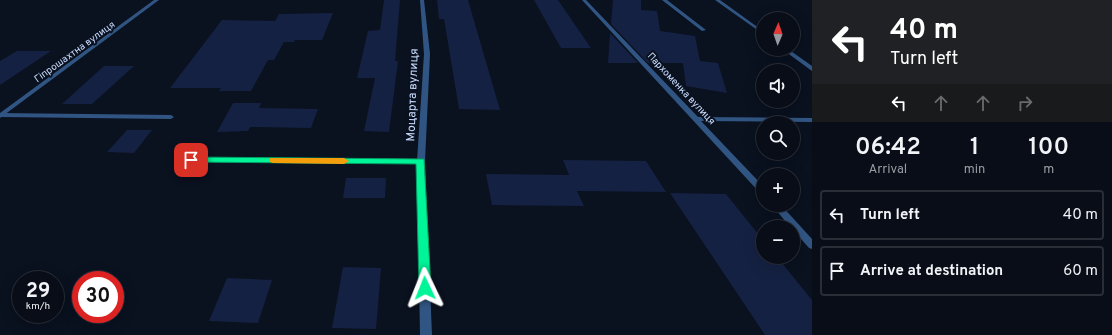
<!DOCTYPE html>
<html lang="en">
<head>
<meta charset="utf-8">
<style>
  :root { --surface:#080d17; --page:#111620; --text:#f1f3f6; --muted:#989ca1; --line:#292d36 }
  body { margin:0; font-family:Overpass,sans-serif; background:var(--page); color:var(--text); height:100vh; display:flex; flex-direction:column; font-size:15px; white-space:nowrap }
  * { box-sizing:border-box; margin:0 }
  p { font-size:13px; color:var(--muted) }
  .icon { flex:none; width:22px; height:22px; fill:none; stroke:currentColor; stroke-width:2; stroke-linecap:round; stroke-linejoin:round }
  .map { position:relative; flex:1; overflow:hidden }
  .sheet { display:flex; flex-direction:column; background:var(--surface); width:300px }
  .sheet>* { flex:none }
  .hud { background:#202124; color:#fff; overflow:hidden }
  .needle { width:26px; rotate:2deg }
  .tools { position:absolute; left:756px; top:12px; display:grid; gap:8px }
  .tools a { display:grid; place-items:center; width:44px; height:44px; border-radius:50%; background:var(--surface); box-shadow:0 4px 16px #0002,0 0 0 1px var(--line); font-size:20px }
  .speed { position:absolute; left:12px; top:271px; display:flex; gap:8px; font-size:20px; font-weight:700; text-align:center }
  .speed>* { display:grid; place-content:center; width:52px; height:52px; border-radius:50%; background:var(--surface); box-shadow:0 4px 16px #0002,0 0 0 1px var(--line); line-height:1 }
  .speed small { font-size:10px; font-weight:400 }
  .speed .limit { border:6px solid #d22; background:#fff; color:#111 }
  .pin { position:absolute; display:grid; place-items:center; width:34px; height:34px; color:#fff; margin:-17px; border-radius:8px; box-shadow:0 2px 6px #0006 }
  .me { position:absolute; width:44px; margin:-22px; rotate:358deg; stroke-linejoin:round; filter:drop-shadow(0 0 3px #0008) }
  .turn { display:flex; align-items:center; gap:14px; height:84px; padding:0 12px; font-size:18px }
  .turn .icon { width:52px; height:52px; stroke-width:2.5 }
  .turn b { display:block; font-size:28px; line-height:34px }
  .lanes { display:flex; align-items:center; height:38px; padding:0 12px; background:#0003; justify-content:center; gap:20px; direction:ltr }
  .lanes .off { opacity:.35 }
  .eta { display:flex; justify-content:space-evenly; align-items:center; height:68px; text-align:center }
  .eta b { font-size:24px; font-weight:600; line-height:28px }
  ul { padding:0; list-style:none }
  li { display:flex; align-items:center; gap:12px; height:50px; margin:0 8px 6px; padding:0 4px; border:2px solid var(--line); border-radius:4px }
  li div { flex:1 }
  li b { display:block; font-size:15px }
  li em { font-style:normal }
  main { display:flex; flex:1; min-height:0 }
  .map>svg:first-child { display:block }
  .building { fill:#152142 }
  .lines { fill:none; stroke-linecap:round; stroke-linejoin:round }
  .lane { fill:#315582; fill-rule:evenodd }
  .street { fill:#315582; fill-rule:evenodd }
  .route { fill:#00f498; stroke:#009f63 }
  .slow { fill:#f59e0b }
  .labels { text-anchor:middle; stroke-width:4; stroke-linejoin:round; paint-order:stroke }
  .far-street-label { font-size:10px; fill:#c9dcff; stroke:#0a111f }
  .street-label { font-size:12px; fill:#c9dcff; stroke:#0a111f }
</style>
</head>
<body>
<main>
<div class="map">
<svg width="812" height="335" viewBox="0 0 812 335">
  <rect width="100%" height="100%" fill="#0a111f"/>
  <path class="building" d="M384,0H400L395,61H398L389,132L364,131L375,78H357L368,31L380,30Z
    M437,0H468L500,110L459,109L444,19H439Z
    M534,0H558L591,48H561Z
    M613,0H641V10L657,11L660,31L695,36L700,61L718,63L727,93L686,86L683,63H648L611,24Z
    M333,13L322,40H295L294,42H284L274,60H268L251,91H219L221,88H170L222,20L275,21L279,14Z
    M610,33L638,63H608Z
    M17,51H51L0,85V61Z
    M104,66H134L92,104H62Z
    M233,103H261L259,108L318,109L311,128L250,127L248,131L217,132Z
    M127,130H152L134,153L107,152Z
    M563,160L646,161L666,192L577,191L584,206L492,205L486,174L569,175Z
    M346,178H386L385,198H343Z
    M670,193L726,194L763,240V257H777L812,300V335H765Z
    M343,267L381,268L376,329L332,328Z
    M227,278L272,280L258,323L209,321Z"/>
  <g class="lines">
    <path class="lane" d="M662,0H667L706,30L702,31Z
      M0,113L171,115L174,117L171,119L1,117Z
      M188,158L421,159L425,161L421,163L191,162H188L187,160Z"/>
    <path class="street" d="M154,0H159L0,118V113Z
      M420,0H424L430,54L425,161L432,335H420L417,161L424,54Z
      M582,0H586L698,117L812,118V122L701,121L763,186V194L760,193Z
      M715,0H720L763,31V34Z
      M782,49H788L812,66V71Z
      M772,205H781L812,239V249L809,248L793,230V227H790Z"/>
  </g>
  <path class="route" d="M191,157L424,159L431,288L429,291L425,293L421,291L419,288L416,164L188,162V158Z"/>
  <path class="slow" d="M270,158H344L349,161L344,164L273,163L270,162Z"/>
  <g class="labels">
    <g class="far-street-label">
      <text transform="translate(74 51) rotate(-36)" y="4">Гіпрошахтна вулиця</text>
      <text transform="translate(682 88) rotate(47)" y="4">Пархоменка вулиця</text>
    </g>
    <g class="street-label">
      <text transform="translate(412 95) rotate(-88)" y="4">Моцарта вулиця</text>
    </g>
  </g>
</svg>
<div class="tools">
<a><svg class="needle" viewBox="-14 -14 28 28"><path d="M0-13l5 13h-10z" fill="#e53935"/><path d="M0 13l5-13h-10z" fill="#989ca1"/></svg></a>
<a><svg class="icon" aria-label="sound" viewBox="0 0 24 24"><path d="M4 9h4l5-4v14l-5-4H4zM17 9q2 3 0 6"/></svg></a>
<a><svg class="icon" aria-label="search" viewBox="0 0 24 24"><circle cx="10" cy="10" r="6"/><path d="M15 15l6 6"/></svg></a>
<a>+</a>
<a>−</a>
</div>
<div class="speed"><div>29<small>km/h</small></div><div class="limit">30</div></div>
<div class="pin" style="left:191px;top:160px;background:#d93025"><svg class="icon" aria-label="arrive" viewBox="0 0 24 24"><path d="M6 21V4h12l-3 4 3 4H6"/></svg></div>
<svg class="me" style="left:425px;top:288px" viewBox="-20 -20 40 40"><path d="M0-17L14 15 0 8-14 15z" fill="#00f498" stroke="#fff" stroke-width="4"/></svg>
</div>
<section class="sheet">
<div class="hud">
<div class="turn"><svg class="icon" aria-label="left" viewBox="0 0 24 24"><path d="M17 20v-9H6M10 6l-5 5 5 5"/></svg><div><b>40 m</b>Turn left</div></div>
<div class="lanes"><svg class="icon" aria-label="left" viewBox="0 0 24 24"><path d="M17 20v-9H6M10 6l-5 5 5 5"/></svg><svg class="icon off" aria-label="ahead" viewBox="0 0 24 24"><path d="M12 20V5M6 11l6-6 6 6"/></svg><svg class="icon off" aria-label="ahead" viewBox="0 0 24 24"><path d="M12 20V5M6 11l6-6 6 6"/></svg><svg class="icon off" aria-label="right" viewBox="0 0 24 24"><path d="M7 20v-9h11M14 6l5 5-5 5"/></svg></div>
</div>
<div class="eta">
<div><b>06:42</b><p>Arrival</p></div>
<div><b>1</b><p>min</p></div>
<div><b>100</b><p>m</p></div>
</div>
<ul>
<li><svg class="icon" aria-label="left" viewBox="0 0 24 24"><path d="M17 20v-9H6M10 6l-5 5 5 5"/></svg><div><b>Turn left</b></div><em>40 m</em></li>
<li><svg class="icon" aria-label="arrive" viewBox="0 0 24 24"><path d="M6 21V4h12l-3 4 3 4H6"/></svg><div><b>Arrive at destination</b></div><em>60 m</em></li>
</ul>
</section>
</main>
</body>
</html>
